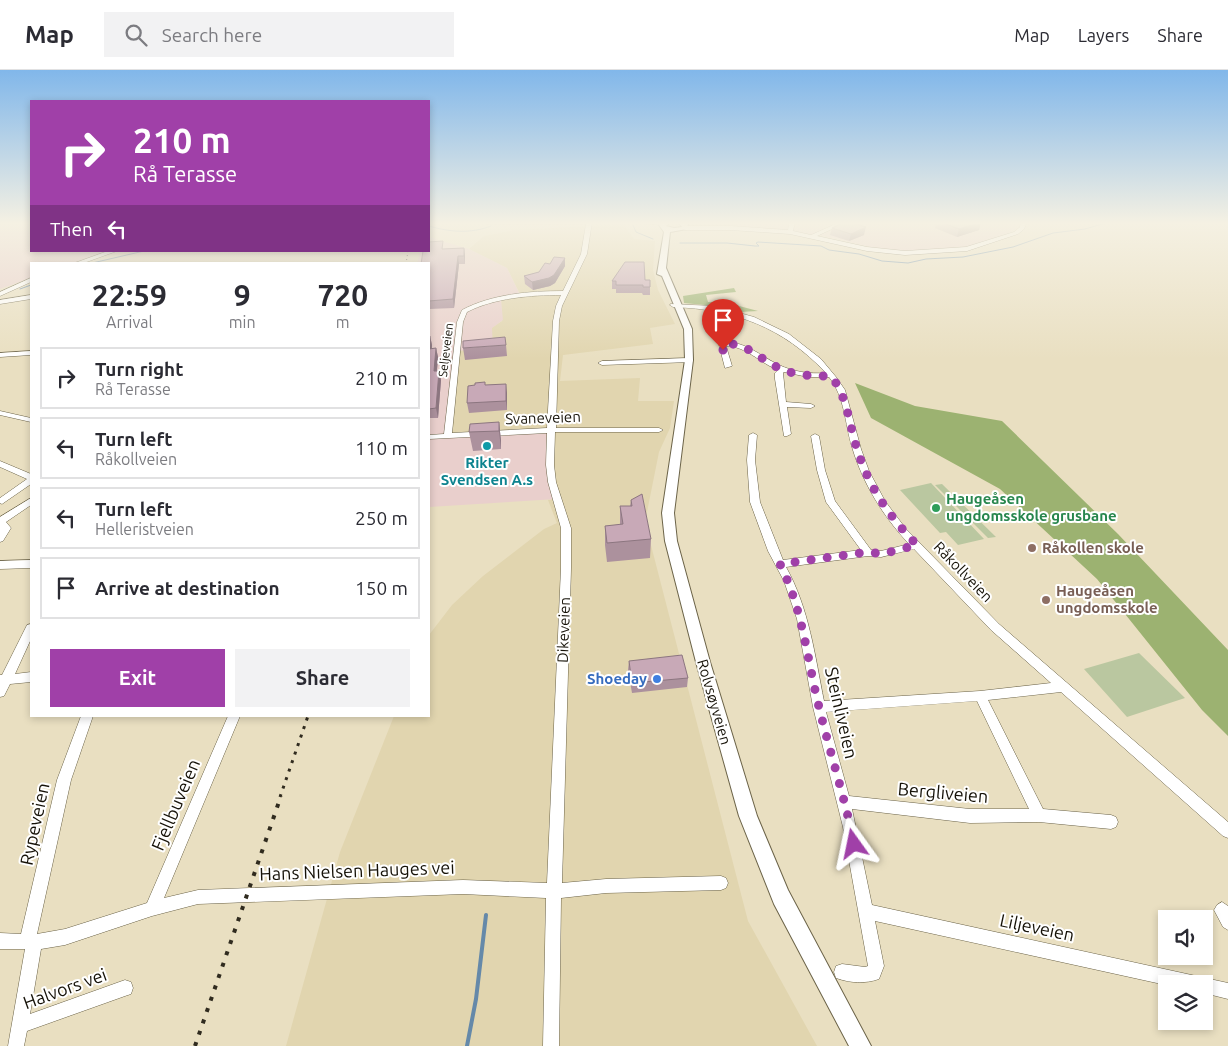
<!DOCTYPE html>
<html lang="en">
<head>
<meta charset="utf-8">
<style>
  :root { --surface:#fff; --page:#f2f2f3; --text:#2b2b33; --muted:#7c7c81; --line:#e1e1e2; --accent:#a040a8 }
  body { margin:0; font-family:Ubuntu,sans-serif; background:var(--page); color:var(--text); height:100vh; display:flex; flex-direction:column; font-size:19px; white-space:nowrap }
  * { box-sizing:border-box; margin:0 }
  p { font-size:16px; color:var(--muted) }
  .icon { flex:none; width:28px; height:28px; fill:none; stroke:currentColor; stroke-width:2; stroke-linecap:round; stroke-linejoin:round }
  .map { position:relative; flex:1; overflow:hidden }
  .side { position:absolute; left:30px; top:192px; width:400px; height:455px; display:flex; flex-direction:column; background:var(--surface); border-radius:0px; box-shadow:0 2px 8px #0003 }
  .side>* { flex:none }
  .hud { position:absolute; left:30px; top:30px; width:400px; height:152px; border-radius:0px; box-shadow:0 2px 8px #0003; background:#a040a8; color:#fff; overflow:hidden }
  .fabs { position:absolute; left:1158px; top:840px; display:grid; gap:10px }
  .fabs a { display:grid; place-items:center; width:55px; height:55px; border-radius:0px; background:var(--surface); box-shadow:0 2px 8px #0003; font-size:25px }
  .pin { position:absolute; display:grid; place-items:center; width:42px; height:42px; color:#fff; margin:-51px -21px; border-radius:50% 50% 50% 0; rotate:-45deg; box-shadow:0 0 5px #0007 }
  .pin .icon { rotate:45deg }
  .me { position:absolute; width:55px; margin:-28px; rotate:348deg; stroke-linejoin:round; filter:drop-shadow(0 0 4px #0008) }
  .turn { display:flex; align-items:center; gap:18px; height:105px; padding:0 20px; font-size:22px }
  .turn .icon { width:65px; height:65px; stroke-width:2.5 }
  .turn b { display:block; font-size:35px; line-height:42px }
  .then { display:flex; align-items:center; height:48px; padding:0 20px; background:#0003; gap:10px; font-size:19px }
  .eta { display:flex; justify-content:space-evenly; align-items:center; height:85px; text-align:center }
  .eta b { font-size:30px; font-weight:700; line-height:35px }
  .button { display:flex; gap:10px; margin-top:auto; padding:10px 20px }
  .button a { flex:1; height:58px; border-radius:0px; background:var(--accent); color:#fff; font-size:20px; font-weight:700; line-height:58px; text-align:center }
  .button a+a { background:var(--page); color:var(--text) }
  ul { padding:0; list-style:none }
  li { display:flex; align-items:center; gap:15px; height:62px; margin:0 10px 8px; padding:0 10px; border:2px solid var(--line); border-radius:0px }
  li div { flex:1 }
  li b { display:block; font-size:19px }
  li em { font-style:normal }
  header { display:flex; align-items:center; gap:30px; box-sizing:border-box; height:70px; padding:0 25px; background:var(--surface); border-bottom:1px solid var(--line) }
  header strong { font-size:24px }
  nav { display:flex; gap:28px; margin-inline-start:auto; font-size:18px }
  .search { width:350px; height:45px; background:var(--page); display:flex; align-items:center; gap:12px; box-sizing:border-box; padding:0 18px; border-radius:0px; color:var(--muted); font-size:19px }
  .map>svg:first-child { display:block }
  .built { fill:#e1d5af }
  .industrial { fill:#e9cfcc }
  .green { fill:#bac7a0 }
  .forest { fill:#9cb271 }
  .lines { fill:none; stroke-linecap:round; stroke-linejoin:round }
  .stream-far1 { stroke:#6589a9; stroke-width:1 }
  .stream { stroke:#6589a9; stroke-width:4 }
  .minor-casing { stroke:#6b6348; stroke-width:1 }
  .major-casing { stroke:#6b6348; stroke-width:2 }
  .minor { fill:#fff; fill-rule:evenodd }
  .major { fill:#fff; fill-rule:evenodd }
  .rail-far2 { stroke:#302b1f; stroke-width:1; stroke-dasharray:1 3; stroke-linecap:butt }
  .rail-far1 { stroke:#302b1f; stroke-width:3; stroke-dasharray:3 6; stroke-linecap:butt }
  .rail { stroke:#302b1f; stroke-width:4; stroke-dasharray:4 8; stroke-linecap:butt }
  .wall { fill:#ac919d }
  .shaded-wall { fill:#8c7680 }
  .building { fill:#c8a9b7; stroke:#8c7680 }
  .route { stroke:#a040a8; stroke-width:9; stroke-dasharray:0 16.2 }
  .culture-dot { fill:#0f9aa8; stroke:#fff; stroke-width:2 }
  .leisure-dot { fill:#2e9e5b; stroke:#fff; stroke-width:2 }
  .education-dot { fill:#8d6e63; stroke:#fff; stroke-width:2 }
  .shop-dot { fill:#3f7fe0; stroke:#fff; stroke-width:2 }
  .labels { text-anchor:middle; stroke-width:4; stroke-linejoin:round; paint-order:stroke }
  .far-street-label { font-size:12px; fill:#161208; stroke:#fff }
  .street-label { font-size:15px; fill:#161208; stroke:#fff }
  .culture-label { font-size:15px; font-weight:bold; fill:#0d838f; stroke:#fff }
  .leisure-label { font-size:15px; font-weight:bold; fill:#27864d; stroke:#fff; text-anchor:start }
  .education-label { font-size:15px; font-weight:bold; fill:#785e54; stroke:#fff; text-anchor:start }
  .shop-label { font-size:15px; font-weight:bold; fill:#366cbe; stroke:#fff; text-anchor:end }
  .near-street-label { font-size:18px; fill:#161208; stroke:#fff }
</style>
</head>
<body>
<header>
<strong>Map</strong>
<div class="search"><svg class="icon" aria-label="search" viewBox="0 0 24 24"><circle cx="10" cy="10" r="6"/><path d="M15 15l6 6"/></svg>Search here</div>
<nav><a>Map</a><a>Layers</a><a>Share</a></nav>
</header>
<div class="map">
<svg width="1228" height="976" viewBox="0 0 1228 976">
  <rect width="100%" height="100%" fill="#e9dfc1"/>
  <path class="built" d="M623,154L634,169L655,171L653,200L658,220L675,254L650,258L653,274L563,285L560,311L640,308L638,331H674L670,358L659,382L645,452L748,851L817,976H286L340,782L394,646H429V565L452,535L483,506L544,459L557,453L548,430L557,429L448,366L457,281L502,251L501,230L521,226L507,198L469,179L484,166L515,160Z"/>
  <path class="industrial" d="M0,152H31V181H107L72,194H31V208L0,219Z
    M705,152H1020L1018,158L1009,163L954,181H888L819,165Z
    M429,167L469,179L507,198L521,227L501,230L503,250L492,258L493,278L457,281L448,365L551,360L550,395L557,429L429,437V194H417L420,181H429Z"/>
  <path class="green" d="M931,413L984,469L958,475L946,462L940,463L900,420Z
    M942,414L996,467L988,468L935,415Z
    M1139,583L1185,628L1127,647L1084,599Z"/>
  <path class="forest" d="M734,218L736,222L706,225L708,232L728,233L758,241L740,242L726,237L684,233L683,226Z
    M855,313L915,336L1002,351L1118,464L1228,580V666L1202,640L1097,509L1000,419L871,348Z"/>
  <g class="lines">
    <path class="stream-far1" d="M633,155L636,162L653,169
      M429,156C449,162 471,164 491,156
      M680,173H727L755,176H759L756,173L758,172L821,176L829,180L859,184L882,191L908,193L926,189L963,187L1013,177L1053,163L1085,159L1109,152
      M88,194L144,181
      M20,219L31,215"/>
    <path class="stream" d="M467,976L476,929L486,845"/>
    <g class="minor-casing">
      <path id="minor" d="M485,152H592L587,184L562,236L559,251L556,358H659L663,360L659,362H555L554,395L556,412L571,458V498L562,813L606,809L721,806L726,808L728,813L726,818L721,820L606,823L561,828L559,976H543L546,828L463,824L198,834L152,846L65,875L41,879L30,944L125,910L131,912L133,918L131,924L125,926L27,961L24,976H8L25,879H0V863L21,864L57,710L81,646H93L71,710L37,864L65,859L147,833L228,646H240L164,828L198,820L463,810L547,813L561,498V458L548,412L546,395L547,363L429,369V365L444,364L457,252L462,240C492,224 530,221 563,221L581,184L586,154H487ZM561,225L556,236L553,251L547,358L452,363L463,252L467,242C494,228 531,225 561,225Z
        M628,152H666L667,153L664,155Z
        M789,152H795L793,161L811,165L840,152H847L817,166L867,177L905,181L966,177L1014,162L1020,157L1021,152H1027L1024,159L1018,164L967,181L905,185L867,181L790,164L731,160H685L682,158L685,156H731L788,160Z
        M108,181H117L81,194H72Z
        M31,208V212L0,226V222Z
        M31,225V229L0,234V230Z
        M671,234L714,236L754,247L789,264L821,289L836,307L845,320L861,379L869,401L885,431L906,459L999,554L1228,752V768L1223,766L1061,622L988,630L1043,739L1111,745L1116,747L1118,752L1116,757L1111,759L1039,752L970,753L852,739L872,835L1228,913V929L1204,923V914H1166V915L875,851L884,896L879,909C865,914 850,913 836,908L834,902L836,896L842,894L865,897L868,896L843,757L813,637L797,549L784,511L768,481L750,432L747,390L749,365L753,363L757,365L755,390L760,432L783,490L861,480L826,432L817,400L811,366L815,364L819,366L825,400L835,431L871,480L881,481L909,474C883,446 863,414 852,377C845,354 845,327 829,307H808L784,302L783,303L786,332L811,334L815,336L811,338L787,337L791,364L787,366H784L775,309V303L778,300C760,293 746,276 726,276L732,296L725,298L717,267L712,261L717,260L723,267L725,272C747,272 760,286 779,295C794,302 809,304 826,303C783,257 734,239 673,237L670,235ZM914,479L991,560L1051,613L980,621L824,631C815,586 809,538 786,497L868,486L881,487ZM977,631L1029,739H970L849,726L826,642Z
        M31,281V285L0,287V283Z
        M689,288L693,290L692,292L602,295L598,293L602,291Z
        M0,341L31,348V352L0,345Z
        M0,391L31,404V414L2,434L0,433V428L27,409L0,397Z
        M31,428V435L6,452L11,458L3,471L0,472V447Z
        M31,490V498L0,499V491Z
        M31,554V569L15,604L31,602V612L10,614L4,626L0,627V605H2L27,555Z
        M1222,832L1228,836V860L1223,857L1214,840L1217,835Z"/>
    </g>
    <g class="major-casing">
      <path id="major" d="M662,152H670L666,156L674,158L682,157L678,152L688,154L687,159L670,162L666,198L692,259L693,290L674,443L677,471L710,592L757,746L788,820L871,976H849L774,834L739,746L696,592L665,471L662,443L685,290L684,259L662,206L657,204L664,162L659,155Z"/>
    </g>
    <use href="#minor" class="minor"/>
    <use href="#major" class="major"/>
    <path class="rail-far2" d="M406,194L408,181"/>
    <path class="rail-far1" d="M280,727L308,646"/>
    <path class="rail" d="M195,976L281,726"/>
  </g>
  <path class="wall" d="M932,152H981L979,160L957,167L935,158L936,155L932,154Z
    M832,158L864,165L849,171L830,165Z
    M464,178L465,186V194H459L454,238L429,239V194L444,179Z
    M565,188V196L555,213L550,216L533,220L525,214L524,206L539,202L550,194Z
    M645,210L650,217V225H643L642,223H616V219H612V211Z
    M430,266L432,275V278H436L438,287L437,301H439L441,310L438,348H429V267Z
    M506,275L507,286L465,290L463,278Z
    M475,315H485L507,323V340L469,343L467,333Z
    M499,352L501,371V379L473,381L469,362Z
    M631,430L651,469L650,488L607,492L605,475V456L620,455V436H630Z
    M629,591L688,608L687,617L632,623L628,600Z"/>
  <path class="shaded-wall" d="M981,152L979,160L957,167L959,159Z
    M866,157L864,165L849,171L851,164Z
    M464,178L465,186V194L464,186Z
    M458,186L459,194L454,238L453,229Z
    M565,188V196L555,213L550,216L533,220L532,212Z
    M430,266L432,275L431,287L429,279Z
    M436,278L438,287L436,310L434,301Z
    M439,301L441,310L438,348L436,338Z
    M506,314L507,323V340L506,331Z
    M499,352L501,371V379L499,361Z"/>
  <path class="building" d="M848,152H850L866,157L851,164L832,158L842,153Z
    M941,152H981L959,159Z
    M443,171L442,179L464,178V186H458L453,229L429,231V194H421L423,181H429V172Z
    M554,187L565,188L554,205L549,208L532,212L524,206L539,202L545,193L550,194Z
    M625,192H644L645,210H650V217H643V215H616V211H612Z
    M430,266L429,279L436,278L434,301H439L436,338L429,339V267Z
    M505,267L506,275L463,278V271Z
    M485,312V315L506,314V331L467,333L468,316L475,315V313Z
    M499,352V361L469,362L470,354Z
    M642,424L651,469L607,473L605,456L623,454L620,436H632L631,430Z
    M682,585L688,608L632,613L629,591Z"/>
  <linearGradient id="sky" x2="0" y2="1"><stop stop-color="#81b7ea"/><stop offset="0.53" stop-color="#f5f1e3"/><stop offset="1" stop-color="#f5f1e3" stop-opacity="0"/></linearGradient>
  <rect width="1228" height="289" fill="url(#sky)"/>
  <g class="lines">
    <path class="route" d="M723,280V274C747,271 763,293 784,300C799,306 815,306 831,306C848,327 849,356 858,382C870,419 890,447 917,475L882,484L868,482L780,494C803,540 807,589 819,637C830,683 845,728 854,774"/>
  </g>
  <circle class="culture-dot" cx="487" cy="376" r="5"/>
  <circle class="leisure-dot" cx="936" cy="438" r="5"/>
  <g class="education-dot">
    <circle cx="1032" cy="478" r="5"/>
    <circle cx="1046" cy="530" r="5"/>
  </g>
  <circle class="shop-dot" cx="657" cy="609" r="5"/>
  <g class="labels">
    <g class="far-street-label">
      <text transform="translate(446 280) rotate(-83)" y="4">Seljeveien</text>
    </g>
    <g class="street-label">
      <text transform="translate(543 348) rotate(-2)" y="5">Svaneveien</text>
      <text transform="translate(963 502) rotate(46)" y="5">Råkollveien</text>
      <text transform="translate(564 560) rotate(-88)" y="5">Dikeveien</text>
      <text transform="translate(714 632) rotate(74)" y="5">Rolvsøyveien</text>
    </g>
    <g class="culture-label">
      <text x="487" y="398">Rikter<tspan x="487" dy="17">Svendsen A.s</tspan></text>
    </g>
    <g class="leisure-label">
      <text x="946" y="434">Haugeåsen<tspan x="946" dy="17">ungdomsskole grusbane</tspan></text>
    </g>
    <g class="education-label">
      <text x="1042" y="483">Råkollen skole</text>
      <text x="1056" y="526">Haugeåsen<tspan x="1056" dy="17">ungdomsskole</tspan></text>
    </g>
    <g class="shop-label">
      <text x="647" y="614">Shoeday</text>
    </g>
    <g class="near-street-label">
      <text transform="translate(841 643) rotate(77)" y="6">Steinliveien</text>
      <text transform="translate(943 723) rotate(5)" y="6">Bergliveien</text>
      <text transform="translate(176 735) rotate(-67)" y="6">Fjellbuveien</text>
      <text transform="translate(35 754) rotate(-78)" y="6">Rypeveien</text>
      <text transform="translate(357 801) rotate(-2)" y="6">Hans Nielsen Hauges vei</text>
      <text transform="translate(1037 858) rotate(12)" y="6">Liljeveien</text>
      <text transform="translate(65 919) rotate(-20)" y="6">Halvors vei</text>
    </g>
  </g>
</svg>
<div class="fabs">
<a><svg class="icon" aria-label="sound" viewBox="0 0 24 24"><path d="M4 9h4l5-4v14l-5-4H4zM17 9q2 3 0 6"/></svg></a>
<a><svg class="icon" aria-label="layers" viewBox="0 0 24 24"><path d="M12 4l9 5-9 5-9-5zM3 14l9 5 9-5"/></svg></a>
</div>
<div class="pin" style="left:723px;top:280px;background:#d93025"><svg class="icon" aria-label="arrive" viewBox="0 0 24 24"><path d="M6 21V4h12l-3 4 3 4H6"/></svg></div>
<svg class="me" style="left:854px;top:774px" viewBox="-20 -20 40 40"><path d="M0-17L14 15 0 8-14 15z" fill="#a040a8" stroke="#fff" stroke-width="4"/></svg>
<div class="hud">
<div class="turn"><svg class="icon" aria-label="right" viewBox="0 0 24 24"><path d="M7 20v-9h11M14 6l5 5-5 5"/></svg><div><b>210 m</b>Rå Terasse</div></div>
<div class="then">Then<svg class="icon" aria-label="left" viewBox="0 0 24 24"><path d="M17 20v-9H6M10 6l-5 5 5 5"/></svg></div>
</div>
<section class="side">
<div class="eta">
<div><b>22:59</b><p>Arrival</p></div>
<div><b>9</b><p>min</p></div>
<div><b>720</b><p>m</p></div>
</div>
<ul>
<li><svg class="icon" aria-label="right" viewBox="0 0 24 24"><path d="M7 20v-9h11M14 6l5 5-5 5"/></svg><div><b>Turn right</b><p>Rå Terasse</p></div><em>210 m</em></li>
<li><svg class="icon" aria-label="left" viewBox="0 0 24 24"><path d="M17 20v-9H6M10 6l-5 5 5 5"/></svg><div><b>Turn left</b><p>Råkollveien</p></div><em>110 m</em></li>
<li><svg class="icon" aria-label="left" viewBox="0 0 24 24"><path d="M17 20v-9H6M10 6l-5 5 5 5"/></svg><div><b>Turn left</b><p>Helleristveien</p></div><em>250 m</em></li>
<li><svg class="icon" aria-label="arrive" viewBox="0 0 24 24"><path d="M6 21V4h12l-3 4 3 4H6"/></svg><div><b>Arrive at destination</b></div><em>150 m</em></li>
</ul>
<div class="button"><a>Exit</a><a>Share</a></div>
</section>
</div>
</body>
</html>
